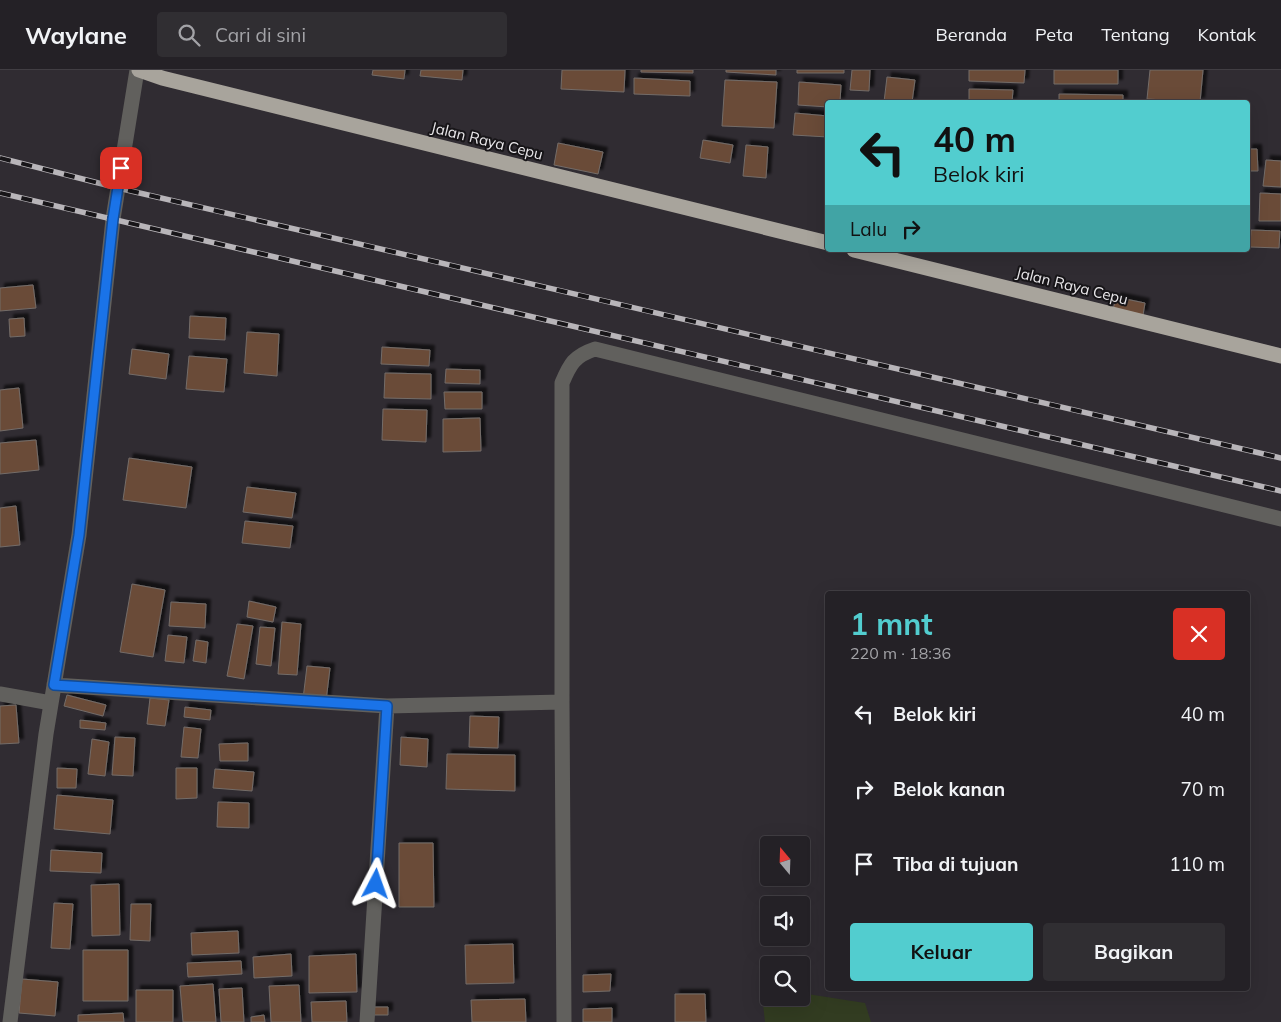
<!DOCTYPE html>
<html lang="id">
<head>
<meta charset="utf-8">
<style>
  :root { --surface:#242126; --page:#302e32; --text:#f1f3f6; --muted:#a3a3a7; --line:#413e43; --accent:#52cdcf }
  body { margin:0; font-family:Mulish,sans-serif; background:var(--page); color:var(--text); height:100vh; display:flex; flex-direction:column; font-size:19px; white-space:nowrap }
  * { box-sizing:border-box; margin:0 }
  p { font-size:16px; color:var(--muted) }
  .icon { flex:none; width:28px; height:28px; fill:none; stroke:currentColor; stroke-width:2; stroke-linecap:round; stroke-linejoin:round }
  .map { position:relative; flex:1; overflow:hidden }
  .details { position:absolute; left:825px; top:521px; width:425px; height:400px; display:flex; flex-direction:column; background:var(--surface); border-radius:5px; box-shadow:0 5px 20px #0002,0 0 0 1px var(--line) }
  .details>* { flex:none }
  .top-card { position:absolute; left:825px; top:30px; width:425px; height:152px; border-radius:5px; box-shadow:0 5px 20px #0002,0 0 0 1px var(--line); background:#52cdcf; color:#111; overflow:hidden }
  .needle { width:32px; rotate:341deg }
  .tools { position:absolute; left:760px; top:766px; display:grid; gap:10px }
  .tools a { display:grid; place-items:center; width:50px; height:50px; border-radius:5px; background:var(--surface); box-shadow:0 5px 20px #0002,0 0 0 1px var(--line); font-size:25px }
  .pin { position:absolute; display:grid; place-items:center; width:42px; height:42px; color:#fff; margin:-21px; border-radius:10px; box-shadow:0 2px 8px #0006 }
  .me { position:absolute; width:55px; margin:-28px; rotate:4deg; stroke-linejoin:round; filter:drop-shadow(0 0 4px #0008) }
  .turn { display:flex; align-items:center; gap:18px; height:105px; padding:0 25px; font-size:22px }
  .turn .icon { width:65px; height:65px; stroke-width:2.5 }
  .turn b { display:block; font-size:35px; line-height:42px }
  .then { display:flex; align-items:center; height:48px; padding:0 25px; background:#0003; gap:10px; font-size:19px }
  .round { display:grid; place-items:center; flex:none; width:52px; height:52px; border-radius:5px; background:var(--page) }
  .overview { display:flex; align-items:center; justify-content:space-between; height:85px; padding:0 25px }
  h1 { font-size:30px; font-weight:700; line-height:38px; color:var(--accent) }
  .button { display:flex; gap:10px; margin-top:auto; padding:10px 25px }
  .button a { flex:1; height:58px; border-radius:5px; background:var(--accent); color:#111; font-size:20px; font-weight:700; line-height:58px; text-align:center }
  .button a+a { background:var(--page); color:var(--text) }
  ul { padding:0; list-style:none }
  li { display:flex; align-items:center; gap:15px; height:75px; padding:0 25px }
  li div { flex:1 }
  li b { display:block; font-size:19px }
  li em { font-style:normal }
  header { display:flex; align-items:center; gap:30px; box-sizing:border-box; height:70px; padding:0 25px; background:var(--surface); border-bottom:1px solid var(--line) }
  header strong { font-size:24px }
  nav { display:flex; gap:28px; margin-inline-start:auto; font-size:18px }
  .search { width:350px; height:45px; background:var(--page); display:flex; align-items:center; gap:12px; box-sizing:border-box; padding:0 18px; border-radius:5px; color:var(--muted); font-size:19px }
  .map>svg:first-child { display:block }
  .green { fill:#323c21 }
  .building { fill:#6b4b39; stroke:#736c68; filter:url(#shadow) }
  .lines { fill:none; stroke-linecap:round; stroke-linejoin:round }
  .minor { stroke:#61605d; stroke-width:15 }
  .highway { stroke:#a8a49c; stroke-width:15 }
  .rail-casing { stroke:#b8b5b9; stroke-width:5.5 }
  .rail { stroke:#171518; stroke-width:4; stroke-dasharray:11; stroke-linecap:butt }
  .route-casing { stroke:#114b97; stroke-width:12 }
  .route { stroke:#1a73e8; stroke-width:9 }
  .labels { text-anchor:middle; stroke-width:4; stroke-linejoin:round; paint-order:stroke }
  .street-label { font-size:15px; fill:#e9e7ea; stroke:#171518 }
</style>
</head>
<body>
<header>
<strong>Waylane</strong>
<div class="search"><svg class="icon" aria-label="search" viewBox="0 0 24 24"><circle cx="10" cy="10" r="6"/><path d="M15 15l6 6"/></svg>Cari di sini</div>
<nav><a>Beranda</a><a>Peta</a><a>Tentang</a><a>Kontak</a></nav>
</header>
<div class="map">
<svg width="1281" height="952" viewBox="0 0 1281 952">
  <defs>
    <filter id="shadow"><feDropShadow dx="4.5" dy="-4.5" stdDeviation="1" flood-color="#0009"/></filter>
  </defs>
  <rect width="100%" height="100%" fill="#302c32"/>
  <path class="green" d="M761,916L769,918V928H801V923L865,933L871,952H765Z"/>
  <path class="building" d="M373,0H405L404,9L372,5Z
    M421,0H463L462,10L420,6Z
    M562,0H625L624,22L561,19Z
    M641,0H693V3L641,2Z
    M726,0H776V5L726,2Z
    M797,0H844V3H797Z
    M852,0H870L869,21L850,20Z
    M969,0H1025L1024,13L969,11Z
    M1054,0H1118V14H1054Z
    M1150,0H1203L1200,32L1147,29Z
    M887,7L915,10L912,32H884Z
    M634,8L690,11V26L634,24Z
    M725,10L777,12L774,58L722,56Z
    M799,12L841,15L840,32H828V37L798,35Z
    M969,19L1013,20L1012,32H969Z
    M1059,24L1123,25V32H1059Z
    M795,43L828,46V67L793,65Z
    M703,70L733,75L730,93L700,88Z
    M558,73L603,82L598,104L554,95Z
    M746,75L768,77L766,108L743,106Z
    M1248,79H1257L1258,101H1248Z
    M1266,90L1281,91V117L1263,116Z
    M1260,123L1281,124V151H1259Z
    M1251,160L1280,161L1279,178L1250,177Z
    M33,215L36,238L0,241V218Z
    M1116,227L1145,233L1143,245L1113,240Z
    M190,246L226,248L225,270L189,268Z
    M24,248L25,266L10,267L9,249Z
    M247,262L279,264L277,306L244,303Z
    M382,277L430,280L429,296L381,294Z
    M132,279L169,284L166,309L129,304Z
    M189,286L227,289L224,322L186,319Z
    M446,299L480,300V314L445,313Z
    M385,303L431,304V329L384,328Z
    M19,318L23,358L0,361V320Z
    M444,322H482V339H445Z
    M383,339L427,340L426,372L382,370Z
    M480,348L481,381L443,382V349Z
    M36,370L39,400L0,404V373Z
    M129,388L192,397L186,438L123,430Z
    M247,417L296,423L292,448L243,442Z
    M16,436L20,475L0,477V438Z
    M245,451L293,456L290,478L242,473Z
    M132,514L165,520L153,587L120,582Z
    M249,531L276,537L273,552L247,547Z
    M171,532L206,534L205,558L169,556Z
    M282,552L301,554L297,605L278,604Z
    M237,554L253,556L244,609L227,606Z
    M260,557L275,558L271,596L256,594Z
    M168,565L187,567L184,593L165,591Z
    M196,570L208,572L206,593L193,591Z
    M307,596L330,598L326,631L303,629Z
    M67,625L106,635L103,646L64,636Z
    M150,628L169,630L165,656L147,654Z
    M16,635L19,673L0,674V636Z
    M185,637L211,640L210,650L184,647Z
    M470,646L499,647L498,678L469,677Z
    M80,650L106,653L105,660L80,658Z
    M184,657L201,659L198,688L181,687Z
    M115,667L135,668L133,706L112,705Z
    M401,667L428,669L427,697L400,695Z
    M92,669L109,672L105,706L88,704Z
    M248,673V691H220L219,674Z
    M447,684L515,685V721L446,719Z
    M57,698L77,699L76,718H57Z
    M176,698H197V728L176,729Z
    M215,699L254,702L252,721L213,718Z
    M57,725L113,730L110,764L54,759Z
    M218,732L249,733V758L217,757Z
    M399,773H433L434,837H399Z
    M51,780L102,783L101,803L50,801Z
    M119,814L120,865L92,866L91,815Z
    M54,833L73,834L70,879L51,878Z
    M131,834H151L150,871L130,870Z
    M238,861L239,883L192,885L191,863Z
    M513,874L514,913L466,914L465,875Z
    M83,880H128V931H83Z
    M291,884L292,906L254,908L253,887Z
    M356,884L357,922L309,923V886Z
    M241,891L242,904L188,907L187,893Z
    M611,904L610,921L583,922V905Z
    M22,909L58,912L55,946L19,943Z
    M213,914L216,952H183L180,916Z
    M299,915L301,952H271L269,916Z
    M242,918L244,952H221L219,919Z
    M136,920H173V952H136Z
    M675,924H705L706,952H675Z
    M525,929L526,952H472L471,930Z
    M346,931L347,952H312L311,932Z
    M370,937H388V945H370Z
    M612,938V952H583V939Z
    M123,943L124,952H78V945Z
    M264,945L265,952H251V947Z"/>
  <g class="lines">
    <path class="minor" d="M54,615L387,636L562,632
      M0,624L51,633
      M10,952L46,664L79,465L113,149L137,0
      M367,952L387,636
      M564,952L562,632V313C570,294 574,286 595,279L1281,449"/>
    <path class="highway" d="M139,0L162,8L828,173
      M854,180L1281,286"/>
    <g class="rail-casing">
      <path id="rail" d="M0,88L118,118L1281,388
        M0,123L1281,421"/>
    </g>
    <use href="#rail" class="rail"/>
  </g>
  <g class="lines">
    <g class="route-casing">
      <path id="route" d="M121,98L113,149L79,465L54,615L387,636L376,814"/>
    </g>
    <use href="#route" class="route"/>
  </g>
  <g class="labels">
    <g class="street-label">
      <text transform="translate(487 71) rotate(14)" y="5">Jalan Raya Cepu</text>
      <text transform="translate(1072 216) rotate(14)" y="5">Jalan Raya Cepu</text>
    </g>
  </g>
</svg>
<div class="tools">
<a><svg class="needle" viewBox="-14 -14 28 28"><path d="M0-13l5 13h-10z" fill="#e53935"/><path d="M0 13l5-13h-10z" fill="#a3a3a7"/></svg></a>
<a><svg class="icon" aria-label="sound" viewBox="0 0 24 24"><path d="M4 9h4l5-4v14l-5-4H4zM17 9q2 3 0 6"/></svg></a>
<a><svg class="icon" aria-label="search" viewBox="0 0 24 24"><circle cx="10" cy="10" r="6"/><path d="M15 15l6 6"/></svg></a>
</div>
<div class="pin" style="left:121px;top:98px;background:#d93025"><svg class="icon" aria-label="arrive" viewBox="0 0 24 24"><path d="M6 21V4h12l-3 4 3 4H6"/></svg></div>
<svg class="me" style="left:376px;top:814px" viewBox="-20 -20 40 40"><path d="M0-17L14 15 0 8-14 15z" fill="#1a73e8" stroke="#fff" stroke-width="4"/></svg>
<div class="top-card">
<div class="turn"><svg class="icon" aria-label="left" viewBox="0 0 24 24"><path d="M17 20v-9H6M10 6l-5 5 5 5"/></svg><div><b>40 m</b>Belok kiri</div></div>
<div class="then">Lalu<svg class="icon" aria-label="right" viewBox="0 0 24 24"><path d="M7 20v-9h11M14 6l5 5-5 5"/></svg></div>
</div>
<section class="details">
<div class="overview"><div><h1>1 mnt</h1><p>220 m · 18:36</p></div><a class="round" style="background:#d93025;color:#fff"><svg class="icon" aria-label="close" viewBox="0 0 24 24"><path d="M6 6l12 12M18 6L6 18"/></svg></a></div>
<ul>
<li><svg class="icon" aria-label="left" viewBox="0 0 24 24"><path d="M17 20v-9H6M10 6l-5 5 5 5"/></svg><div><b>Belok kiri</b></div><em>40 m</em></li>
<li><svg class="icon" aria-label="right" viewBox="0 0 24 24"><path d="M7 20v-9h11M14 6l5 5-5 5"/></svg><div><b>Belok kanan</b></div><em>70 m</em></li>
<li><svg class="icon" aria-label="arrive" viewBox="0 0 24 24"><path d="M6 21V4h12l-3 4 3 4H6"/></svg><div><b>Tiba di tujuan</b></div><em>110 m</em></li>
</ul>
<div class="button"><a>Keluar</a><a>Bagikan</a></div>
</section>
</div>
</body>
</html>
